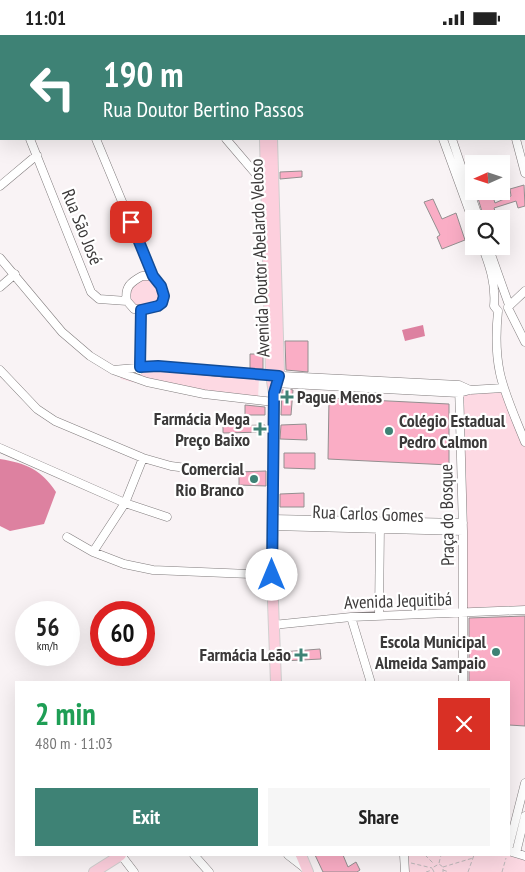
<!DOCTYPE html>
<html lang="en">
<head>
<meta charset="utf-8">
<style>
  :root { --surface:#fff; --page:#f6f6f6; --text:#222; --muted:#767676; --accent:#3e8275 }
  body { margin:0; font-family:"PT Sans Narrow",sans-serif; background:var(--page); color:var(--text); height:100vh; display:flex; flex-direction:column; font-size:19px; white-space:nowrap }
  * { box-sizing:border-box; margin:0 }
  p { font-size:16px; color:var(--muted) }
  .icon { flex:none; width:28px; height:28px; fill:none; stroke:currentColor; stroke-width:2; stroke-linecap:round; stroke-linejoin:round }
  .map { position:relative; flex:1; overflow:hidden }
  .side { position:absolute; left:15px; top:646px; width:495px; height:175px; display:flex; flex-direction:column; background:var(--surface); border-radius:0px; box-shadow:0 5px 20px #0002 }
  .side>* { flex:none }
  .banner { position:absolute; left:0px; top:0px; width:525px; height:105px; box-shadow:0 5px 20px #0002; background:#3e8275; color:#fff; overflow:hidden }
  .needle { width:32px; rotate:267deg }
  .tools { position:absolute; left:465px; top:120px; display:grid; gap:10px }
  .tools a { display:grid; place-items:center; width:45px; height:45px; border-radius:0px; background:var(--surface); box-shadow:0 5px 20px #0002; font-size:25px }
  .speed { position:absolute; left:15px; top:566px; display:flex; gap:10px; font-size:25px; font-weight:700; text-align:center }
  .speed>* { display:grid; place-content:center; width:65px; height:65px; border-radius:50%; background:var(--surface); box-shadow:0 5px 20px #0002; line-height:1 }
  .speed small { font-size:12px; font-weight:400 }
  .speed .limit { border:8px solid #d22; background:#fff; color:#111 }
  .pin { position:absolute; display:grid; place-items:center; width:42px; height:42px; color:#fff; margin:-21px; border-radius:10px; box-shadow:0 2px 8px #0006 }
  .me { position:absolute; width:55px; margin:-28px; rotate:0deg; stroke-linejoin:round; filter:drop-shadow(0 0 4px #0008) }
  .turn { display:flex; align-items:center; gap:18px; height:105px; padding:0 20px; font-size:22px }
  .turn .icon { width:65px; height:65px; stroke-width:2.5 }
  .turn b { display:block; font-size:35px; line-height:42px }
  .round { display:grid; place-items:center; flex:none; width:52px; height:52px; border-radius:0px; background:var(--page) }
  .summary { display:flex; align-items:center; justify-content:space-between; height:85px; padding:0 20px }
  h1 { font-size:30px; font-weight:600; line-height:38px; color:#1e9e55 }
  .action { display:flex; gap:10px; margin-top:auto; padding:10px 20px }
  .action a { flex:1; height:58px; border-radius:0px; background:var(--accent); color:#fff; font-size:20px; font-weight:600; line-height:58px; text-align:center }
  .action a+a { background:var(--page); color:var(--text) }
  .status { display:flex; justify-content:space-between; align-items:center; height:35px; padding:0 25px; background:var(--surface); direction:ltr }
  .status svg { height:14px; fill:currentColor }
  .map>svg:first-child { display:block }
  .green { fill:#fdd9e3 }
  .water { fill:#dd81a0 }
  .building { fill:#faadc5; stroke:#948f90 }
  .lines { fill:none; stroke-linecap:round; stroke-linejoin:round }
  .minor-casing { stroke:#817c7d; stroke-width:9 }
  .major-casing { stroke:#d0cfcf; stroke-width:12 }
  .path { stroke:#bdb8ba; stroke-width:1; stroke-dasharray:4 2.5; stroke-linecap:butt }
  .minor { stroke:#fff; stroke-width:8 }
  .major { stroke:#fdcfdd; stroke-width:10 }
  .route-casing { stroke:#114b97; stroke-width:12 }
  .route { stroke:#1a73e8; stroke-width:9 }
  .poi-dot { fill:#3e8275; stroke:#fff; stroke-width:2 }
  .labels { text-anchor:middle; stroke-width:4.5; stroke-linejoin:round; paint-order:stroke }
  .street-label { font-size:18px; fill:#3b3939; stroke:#fff }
  .poi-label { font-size:18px; font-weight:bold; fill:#3b3939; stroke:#fff; text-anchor:end }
</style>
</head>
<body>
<div class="status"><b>11:01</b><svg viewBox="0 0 49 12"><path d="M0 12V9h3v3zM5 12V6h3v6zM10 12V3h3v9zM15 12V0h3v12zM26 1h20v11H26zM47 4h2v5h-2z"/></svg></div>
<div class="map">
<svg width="525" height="837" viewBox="0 0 525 837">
  <rect width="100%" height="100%" fill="#f9f3f5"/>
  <path class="green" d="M142,241C161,244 161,249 162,267L139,275L129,266V248Z
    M145,331L259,342L258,364L132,347L121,344L117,334Z
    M503,353L525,407V575L464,579L459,358Z
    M406,820H505L525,824V837H408Z"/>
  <path class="water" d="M423,290L425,301L405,306L402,295Z
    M0,424C26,428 42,435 56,457L44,489L10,496L0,491Z"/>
  <path class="building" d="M302,136V142L280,144V137Z
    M524,150L525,171L518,173L516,166L494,173L495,176L483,180L477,160L491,156L495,168L511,161L510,154Z
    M433,164L442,184L456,178L465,205L442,214L437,202L440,200L424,167Z
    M285,306H308V337L286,335Z
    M250,319H263V334H250Z
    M288,354L293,355L291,380H281L282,355Z
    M329,363L449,369V430L328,424Z
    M245,370L265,372V380H245Z
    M306,389L307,405L280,404L281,390Z
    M265,390V397L223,398V391Z
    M284,418H315V434L284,433Z
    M266,436V451L239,450V437Z
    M304,458V472H280V459Z
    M525,581V691L509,690V648H469V583Z
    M320,614L321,624L282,626V617Z
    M315,820H343L348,832L356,827L360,835L357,837H323Z"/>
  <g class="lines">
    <g class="minor-casing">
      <path id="minor" d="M136,0L137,1
        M407,0V1
        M416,0V1
        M456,0V1
        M487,0L488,1
        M100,1L101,0
        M0,25L1,29
        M524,29L525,28
        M0,98L1,97
        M30,104L91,257L99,264L127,266
        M96,104L153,241
        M226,104L267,152
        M443,104L474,189
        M452,104L479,184
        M516,104L525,138
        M0,151L37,120
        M482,211C490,231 496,250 494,271L498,276
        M488,211L509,270
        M0,223L62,297L90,321L113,335L147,347L204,359L274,367
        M142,241H153C161,248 165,257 162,268L152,273L134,274L127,266C124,252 131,247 142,241Z
        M0,252L15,239
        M508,272L525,256
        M508,273L525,307
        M498,276C492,335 504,355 525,407
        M0,335L37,374L55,386L143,423L171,431L202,435
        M113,335L158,331L225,338L459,350L470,355
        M139,335L141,275
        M273,348L459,358L470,355L503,353
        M459,350L463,496V648
        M0,413L125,468L93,517L124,529L153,535L272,540
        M143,423L125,468L167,482
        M272,484L463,488
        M272,491L463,496
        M67,502L93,517
        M379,581L380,490
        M351,582L371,648
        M273,590L351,582L525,575
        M509,811L525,748
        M509,816L525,821
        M516,818L525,781
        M121,820L134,837
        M194,820L209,837
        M288,820L306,834
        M404,820L405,837"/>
    </g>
    <g class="major-casing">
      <path id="major" d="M258,0V1
        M266,0V1
        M265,104L271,340L274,358L272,540L276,648
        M272,104L279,336L278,348L274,357
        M301,820L308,837
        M94,837L121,820"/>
    </g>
    <path class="path" d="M425,820L434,829
      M411,828L432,833
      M439,828L441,820
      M443,832L473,823
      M443,835L449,837
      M426,837L432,835
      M434,837L432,833L439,829L443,832V837
      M468,837L474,820
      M502,837L506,823"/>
    <use href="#minor" class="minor"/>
    <use href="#major" class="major"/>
  </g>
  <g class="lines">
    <g class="route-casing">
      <path id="route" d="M131,187L153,241L161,251L164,261L162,268L158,271L141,275L140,332L158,331L279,341L274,358L272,540"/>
    </g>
    <use href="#route" class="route"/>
  </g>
  <g class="poi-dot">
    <path d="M284.5 354.5h5v5h5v5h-5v5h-5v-5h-5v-5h5z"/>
    <path d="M257.5 386.5h5v5h5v5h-5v5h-5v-5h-5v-5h5z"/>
    <circle cx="389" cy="396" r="5"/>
    <circle cx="254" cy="444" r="5"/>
    <circle cx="496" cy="617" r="5"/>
    <path d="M298.5 612.5h5v5h5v5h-5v5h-5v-5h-5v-5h5z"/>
  </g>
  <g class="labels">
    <g class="street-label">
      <text transform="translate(82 192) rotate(68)" y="6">Rua São José</text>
      <text transform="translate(260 223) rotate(-92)" y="6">Avenida Doutor Abelardo Veloso</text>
      <text transform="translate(368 479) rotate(2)" y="6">Rua Carlos Gomes</text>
      <text transform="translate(447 480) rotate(-91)" y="6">Praça do Bosque</text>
      <text transform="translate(398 566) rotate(-2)" y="6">Avenida Jequitibá</text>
    </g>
    <g class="poi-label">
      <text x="297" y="368" text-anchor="start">Pague Menos</text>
      <text x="250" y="390">Farmácia Mega<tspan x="250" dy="21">Preço Baixo</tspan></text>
      <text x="399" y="392" text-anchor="start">Colégio Estadual<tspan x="399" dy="21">Pedro Calmon</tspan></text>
      <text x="244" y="440">Comercial<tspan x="244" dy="21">Rio Branco</tspan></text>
      <text x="486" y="613">Escola Municipal<tspan x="486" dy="21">Almeida Sampaio</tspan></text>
      <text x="291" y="626">Farmácia Leão</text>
    </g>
  </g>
</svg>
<div class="tools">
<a><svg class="needle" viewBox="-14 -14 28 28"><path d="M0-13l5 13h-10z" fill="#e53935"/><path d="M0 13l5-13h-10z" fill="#767676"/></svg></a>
<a><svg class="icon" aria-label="search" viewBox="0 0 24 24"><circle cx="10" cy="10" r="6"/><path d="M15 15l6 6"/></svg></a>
</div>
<div class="speed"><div>56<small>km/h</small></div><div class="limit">60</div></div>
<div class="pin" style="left:131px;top:187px;background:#d93025"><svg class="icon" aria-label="arrive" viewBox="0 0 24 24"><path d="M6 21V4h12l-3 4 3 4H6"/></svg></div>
<svg class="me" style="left:272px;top:540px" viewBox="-20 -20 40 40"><circle r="19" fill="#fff"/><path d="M0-13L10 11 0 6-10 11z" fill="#1a73e8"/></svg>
<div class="banner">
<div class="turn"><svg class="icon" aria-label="left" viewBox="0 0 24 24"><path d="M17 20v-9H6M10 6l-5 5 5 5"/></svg><div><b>190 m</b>Rua Doutor Bertino Passos</div></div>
</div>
<section class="side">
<div class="summary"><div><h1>2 min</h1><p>480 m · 11:03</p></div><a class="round" style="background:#d93025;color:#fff"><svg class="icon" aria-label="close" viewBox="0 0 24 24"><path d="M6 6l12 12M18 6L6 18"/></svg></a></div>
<div class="action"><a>Exit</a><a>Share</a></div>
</section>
</div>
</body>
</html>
